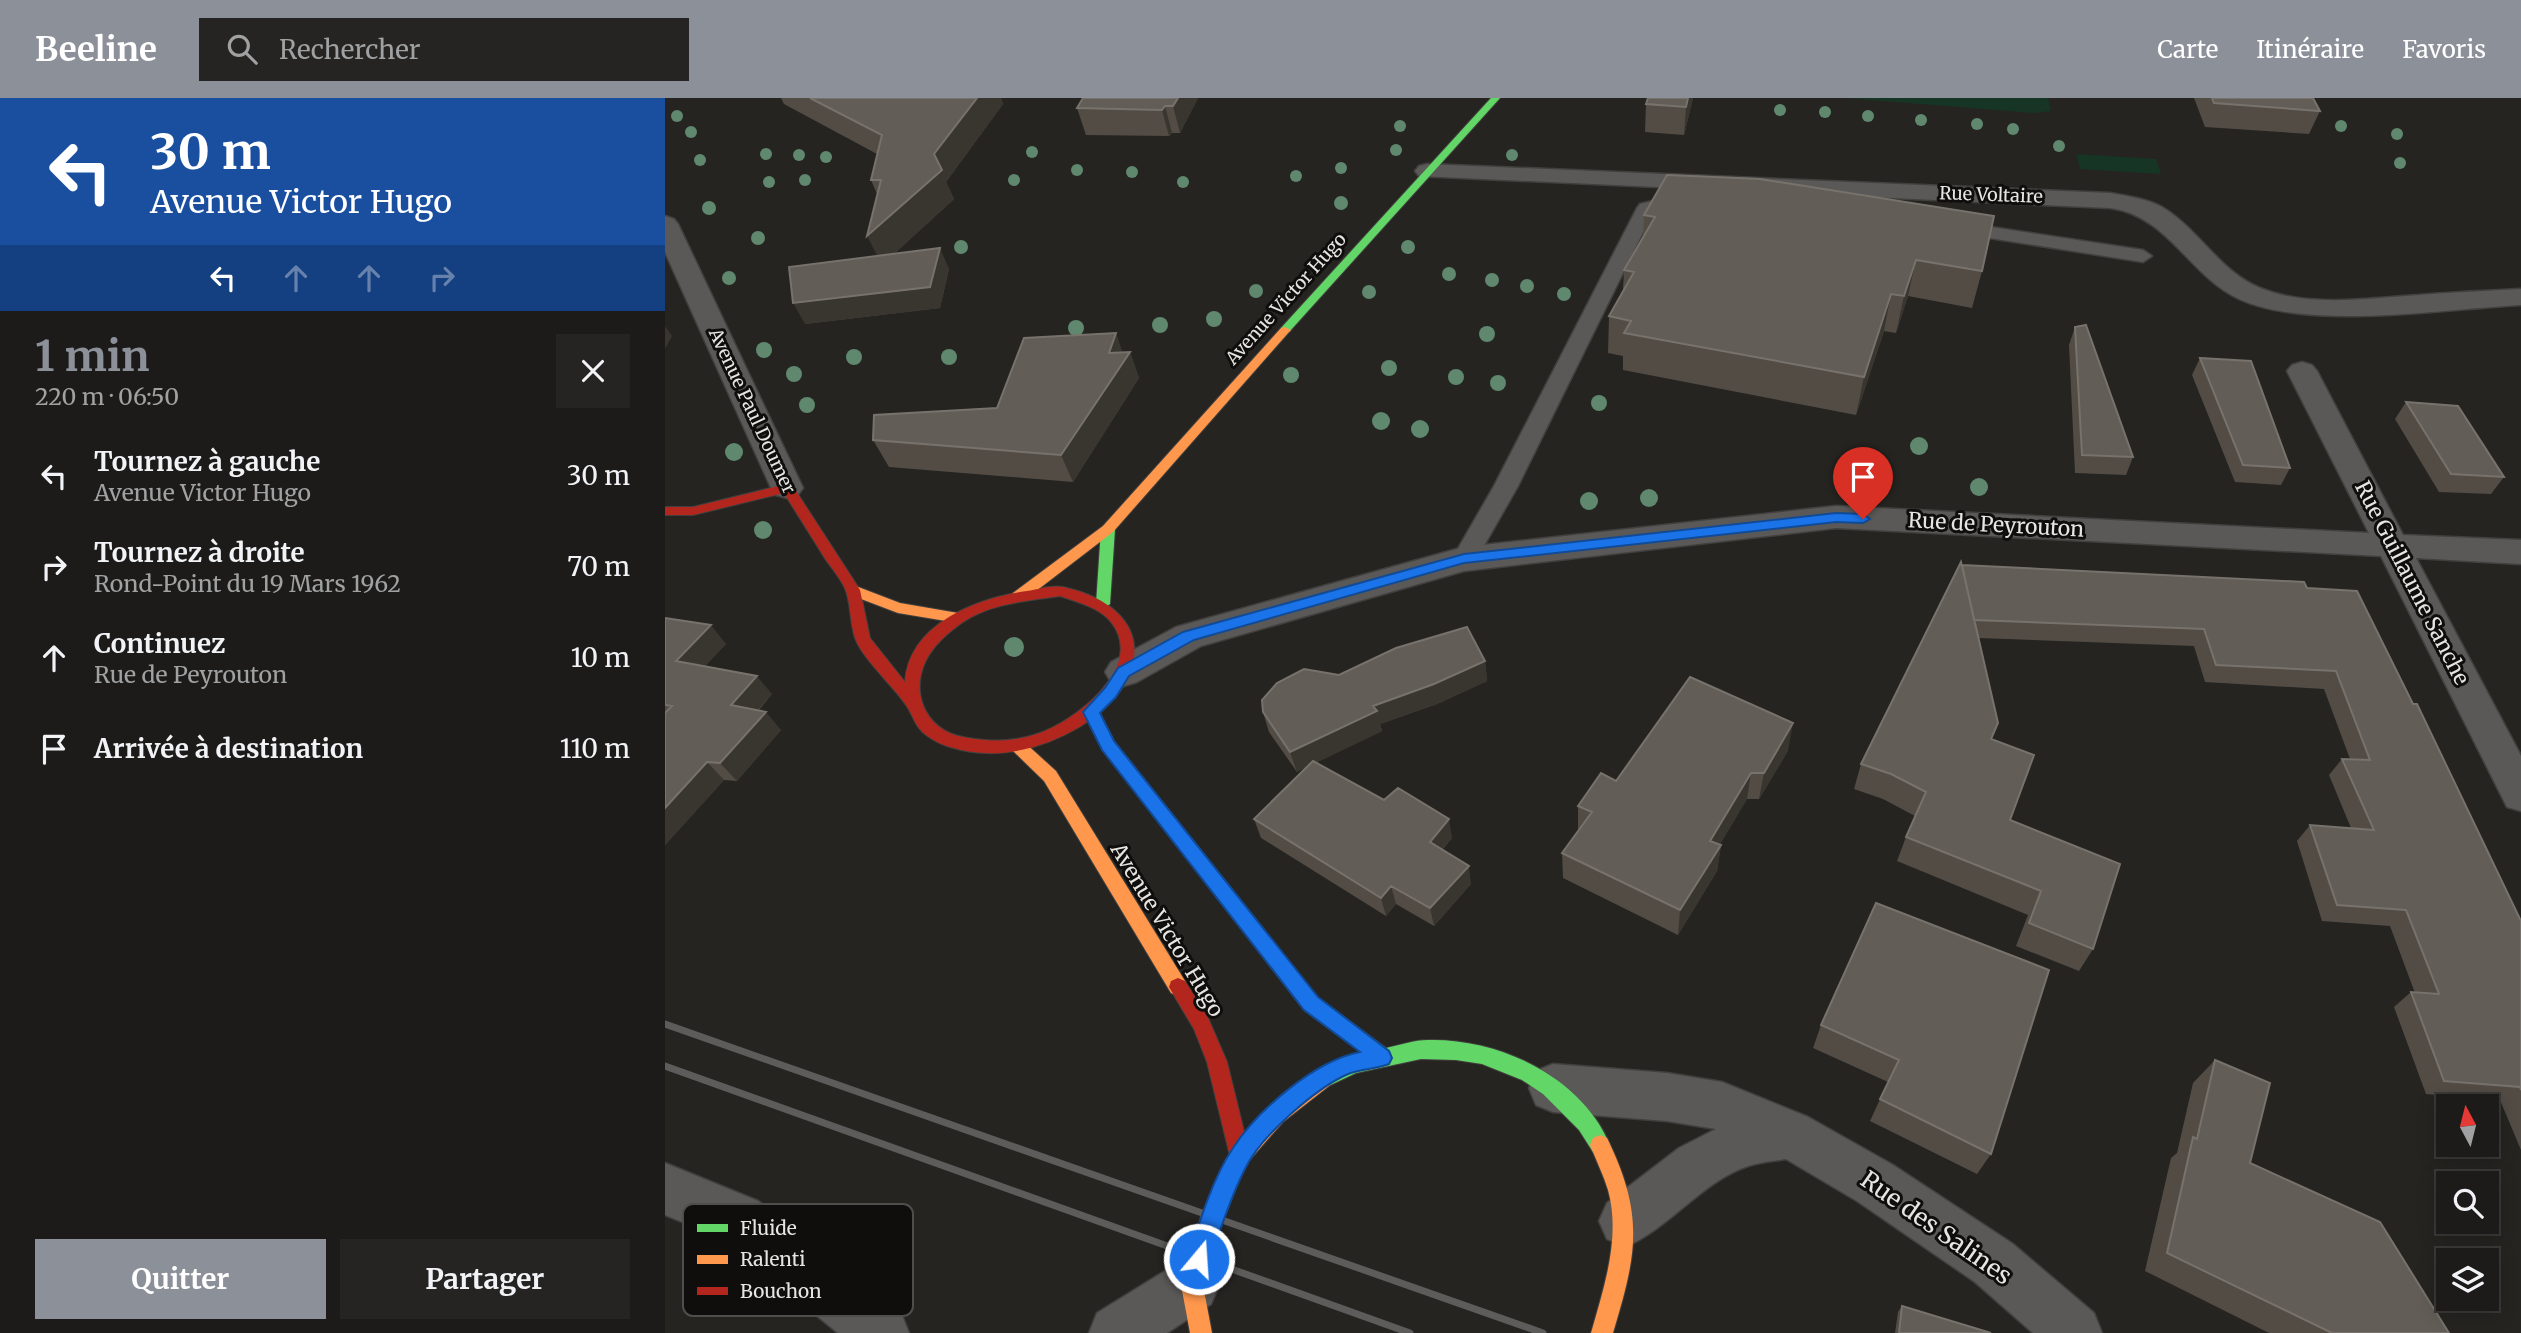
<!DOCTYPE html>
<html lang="fr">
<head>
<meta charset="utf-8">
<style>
  :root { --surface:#1c1b19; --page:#252422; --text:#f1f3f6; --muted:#a0a1a2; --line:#3a3938; --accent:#8c9099 }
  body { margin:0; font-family:Merriweather,serif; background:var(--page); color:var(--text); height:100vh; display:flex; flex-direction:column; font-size:26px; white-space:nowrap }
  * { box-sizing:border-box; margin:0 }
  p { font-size:23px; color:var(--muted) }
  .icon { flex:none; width:38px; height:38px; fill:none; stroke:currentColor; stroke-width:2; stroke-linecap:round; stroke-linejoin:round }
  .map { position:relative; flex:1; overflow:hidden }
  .side { display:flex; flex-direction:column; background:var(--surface); width:665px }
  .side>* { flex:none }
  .top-card { background:#1a4fa0; color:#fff; overflow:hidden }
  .needle { width:46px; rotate:353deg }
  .fabs { position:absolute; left:1771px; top:996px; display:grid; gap:14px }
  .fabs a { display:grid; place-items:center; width:63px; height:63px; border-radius:0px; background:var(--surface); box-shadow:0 4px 18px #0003,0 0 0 2px var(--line); font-size:35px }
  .pin { position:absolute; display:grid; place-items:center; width:60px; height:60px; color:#fff; margin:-72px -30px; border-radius:50% 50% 50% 0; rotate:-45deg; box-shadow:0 0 7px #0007 }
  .pin .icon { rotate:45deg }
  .me { position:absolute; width:77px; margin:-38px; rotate:18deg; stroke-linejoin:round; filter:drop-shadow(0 0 5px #0008) }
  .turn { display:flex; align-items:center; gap:24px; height:147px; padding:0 35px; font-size:32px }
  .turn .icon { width:91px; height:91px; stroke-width:2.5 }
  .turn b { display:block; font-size:49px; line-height:60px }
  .lanes { display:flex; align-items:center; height:66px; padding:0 35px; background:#0003; justify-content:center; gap:35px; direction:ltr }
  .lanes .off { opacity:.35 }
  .round { display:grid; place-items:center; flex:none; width:74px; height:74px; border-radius:0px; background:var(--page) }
  .head { display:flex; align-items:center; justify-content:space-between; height:119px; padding:0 35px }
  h1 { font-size:42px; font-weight:700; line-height:52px; color:var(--accent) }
  .cta { display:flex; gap:14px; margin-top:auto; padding:14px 35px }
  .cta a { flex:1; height:80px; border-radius:0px; background:var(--accent); color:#fff; font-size:28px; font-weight:700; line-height:80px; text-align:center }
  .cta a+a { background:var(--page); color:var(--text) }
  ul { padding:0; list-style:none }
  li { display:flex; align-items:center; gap:21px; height:91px; padding:0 35px }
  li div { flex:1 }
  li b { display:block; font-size:26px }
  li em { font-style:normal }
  header { display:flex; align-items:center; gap:42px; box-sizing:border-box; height:98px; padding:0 35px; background:var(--accent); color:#fff }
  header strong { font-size:33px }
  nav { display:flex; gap:38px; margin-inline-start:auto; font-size:24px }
  .search { width:490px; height:63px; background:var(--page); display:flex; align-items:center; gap:18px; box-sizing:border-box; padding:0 24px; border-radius:0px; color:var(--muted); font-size:26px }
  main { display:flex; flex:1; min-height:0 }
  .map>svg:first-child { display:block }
  .green { fill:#173524 }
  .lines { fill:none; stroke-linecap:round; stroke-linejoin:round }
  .lane-casing { stroke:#41403e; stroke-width:3 }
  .street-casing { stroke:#41403e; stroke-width:3 }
  .fast-casing { stroke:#41403e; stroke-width:2 }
  .slow-casing { stroke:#41403e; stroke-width:2 }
  .jam-casing { stroke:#41403e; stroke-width:2 }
  .lane { fill:#5a5957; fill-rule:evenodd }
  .street { fill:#5a5957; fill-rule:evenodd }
  .fast { fill:#63d668; fill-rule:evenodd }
  .slow { fill:#ff974d; fill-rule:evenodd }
  .jam { fill:#b3261e; fill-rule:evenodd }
  .rail { stroke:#5d5c5b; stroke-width:7 }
  .tree { fill:#5f886f }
  .wall { fill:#524c45 }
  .shaded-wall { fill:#39352f }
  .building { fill:#625d56; stroke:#77726b; stroke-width:2 }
  .route { fill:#1a73e8; stroke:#114b97; stroke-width:2 }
  .labels { text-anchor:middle; stroke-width:6; stroke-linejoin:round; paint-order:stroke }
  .far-street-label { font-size:18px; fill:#e6e5e1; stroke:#0f0e0c }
  .street-label { font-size:21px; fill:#e6e5e1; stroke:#0f0e0c }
  .near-street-label { font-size:24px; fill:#e6e5e1; stroke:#0f0e0c }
  .key { fill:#0f0e0c; stroke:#504e4c; stroke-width:2 }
  .key-label { font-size:19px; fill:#e6e5e1 }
</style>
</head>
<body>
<header>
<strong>Beeline</strong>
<div class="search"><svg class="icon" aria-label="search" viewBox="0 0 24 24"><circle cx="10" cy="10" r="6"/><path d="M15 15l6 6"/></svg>Rechercher</div>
<nav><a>Carte</a><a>Itinéraire</a><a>Favoris</a></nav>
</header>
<main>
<section class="side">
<div class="top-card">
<div class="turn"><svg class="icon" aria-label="left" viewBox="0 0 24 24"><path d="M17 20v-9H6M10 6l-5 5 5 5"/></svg><div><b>30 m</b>Avenue Victor Hugo</div></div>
<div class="lanes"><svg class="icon" aria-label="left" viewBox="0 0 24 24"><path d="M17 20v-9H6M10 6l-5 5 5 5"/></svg><svg class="icon off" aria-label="ahead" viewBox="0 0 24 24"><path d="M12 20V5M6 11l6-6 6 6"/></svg><svg class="icon off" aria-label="ahead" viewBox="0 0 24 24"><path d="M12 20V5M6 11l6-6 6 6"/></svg><svg class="icon off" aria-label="right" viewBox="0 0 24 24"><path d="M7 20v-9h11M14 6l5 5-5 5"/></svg></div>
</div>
<div class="head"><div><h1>1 min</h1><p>220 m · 06:50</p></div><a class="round"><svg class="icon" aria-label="close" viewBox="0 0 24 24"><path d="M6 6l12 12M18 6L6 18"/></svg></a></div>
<ul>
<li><svg class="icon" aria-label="left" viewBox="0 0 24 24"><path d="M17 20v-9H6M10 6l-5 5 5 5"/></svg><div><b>Tournez à gauche</b><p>Avenue Victor Hugo</p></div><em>30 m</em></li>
<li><svg class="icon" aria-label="right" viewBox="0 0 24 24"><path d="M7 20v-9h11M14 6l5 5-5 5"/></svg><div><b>Tournez à droite</b><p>Rond-Point du 19 Mars 1962</p></div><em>70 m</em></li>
<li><svg class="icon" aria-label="ahead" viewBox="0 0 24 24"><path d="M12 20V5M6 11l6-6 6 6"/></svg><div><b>Continuez</b><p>Rue de Peyrouton</p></div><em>10 m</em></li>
<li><svg class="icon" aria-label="arrive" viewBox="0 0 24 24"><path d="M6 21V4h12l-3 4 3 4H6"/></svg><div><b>Arrivée à destination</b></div><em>110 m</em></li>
</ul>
<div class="cta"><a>Quitter</a><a>Partager</a></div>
</section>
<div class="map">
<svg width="1856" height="1235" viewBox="0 0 1856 1235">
  <rect width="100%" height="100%" fill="#252421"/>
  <path class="green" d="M1180,0H1383L1386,13L1369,15Z
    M1411,56L1491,61L1496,76L1415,71Z"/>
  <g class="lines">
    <g class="lane-casing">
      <path id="lane" d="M1000,100L1020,101L1029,106C1020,115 1001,110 988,114L853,388L808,467L799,469L790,467L787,461L829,388L972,110L975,106Z
        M1286,123L1478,152L1487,158L1478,164L1280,133L1277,129Z"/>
    </g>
    <g class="street-casing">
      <path id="street" d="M762,66L1445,95C1463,98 1482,101 1497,109C1534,131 1555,174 1595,190C1644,210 1704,200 1754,197C1788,194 1822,193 1856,191V207C1779,211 1643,233 1574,201C1524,178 1504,118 1445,110L754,78L750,73L754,68Z
        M0,118L9,121L13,126L138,390L133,397L122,400L111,397L106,390L0,154Z
        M1637,264L1647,267L1652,273L1738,437L1856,442V466L1751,460L1856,658V713L1842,709L1716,458L1171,430L799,473L536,548L472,584L459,588L446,584L440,574L446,564L511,529L799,449L1171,408L1704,435L1622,273L1627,267Z
        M888,966L1002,975L1057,984L1143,1019L1228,1067L1348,1146L1429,1215L1437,1235H1368L1310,1184L1192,1103L1121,1061C1109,1063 1095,1064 1083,1068C1036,1084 1005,1130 960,1149L942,1141L934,1123L942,1105L1014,1050L1051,1031L1002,1023L888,1014L871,1007L864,990L871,973Z
        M0,1065L93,1103L236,1215L244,1235H173L57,1140L0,1117Z
        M527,1160L546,1168L554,1187L546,1206L502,1235H424L432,1215L508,1168Z"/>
    </g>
    <g class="fast-casing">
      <path id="fast" d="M826,0H835L624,234H616V230Z
        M443,426L450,431L445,506L438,511L431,506L436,431Z
        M426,608L432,610L449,643L653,900L721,950C735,947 749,942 763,942C834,940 917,979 945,1047L942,1054L935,1057L928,1054L914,1032L878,996L857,982L817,966L791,962L756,961L691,975L657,991L650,988L647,981L650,974L697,955L639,912L437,651L418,614L420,610Z"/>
    </g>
    <g class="slow-casing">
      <path id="slow" d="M620,229L626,232L624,234L448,434L358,503H348L346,499L348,495L438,428L616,230Z
        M188,487L235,505L293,515L300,520L293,525L233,515L183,496L181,492Z
        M352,641L358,643L391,673L520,883L522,889L520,895L513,898L506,895L379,683L346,651L344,647L346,643Z
        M657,971L664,974L667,981L664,988L618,1024L582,1065L557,1120L538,1187L547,1235H525L516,1187L536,1118L568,1051L604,1010Z
        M935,1037L942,1040C980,1118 972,1155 948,1235H926C939,1189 956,1140 943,1092C938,1076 931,1062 925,1047L928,1040Z"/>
    </g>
    <g class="jam-casing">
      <path id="jam" d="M122,386L127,387L195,492L205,540L240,584C244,525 313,500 362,493C373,491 387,487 398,489C490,509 490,582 416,628C376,652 330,663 285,649C277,647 268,642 261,637C250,629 248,617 241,607C229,589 197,560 190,540C185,525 186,508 181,493C177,482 168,472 161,462C147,440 133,417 119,395L28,417H0V409H28ZM395,498C412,504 434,509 446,524C482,569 409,624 372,636C348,644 323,644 298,639C259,632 243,591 264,557C272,544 285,533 298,524C326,505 362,503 395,498Z
        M513,880L520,883L543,920L562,964L585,1058L582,1065L575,1068L568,1065L565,1058L542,964L529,931L504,889L506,883Z"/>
    </g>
    <use href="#lane" class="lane"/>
    <use href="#street" class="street"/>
    <use href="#fast" class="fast"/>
    <use href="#slow" class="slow"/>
    <use href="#jam" class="jam"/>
    <path class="rail" d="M0,926L878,1235
      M0,968L745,1235"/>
  </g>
  <g class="tree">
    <circle cx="1115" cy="12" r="6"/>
    <circle cx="1160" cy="14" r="6"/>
    <circle cx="12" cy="18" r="6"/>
    <circle cx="1203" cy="18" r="6"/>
    <circle cx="1256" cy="22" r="6"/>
    <circle cx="1312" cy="26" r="6"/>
    <circle cx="735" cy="28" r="6"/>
    <circle cx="1676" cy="28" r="6"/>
    <circle cx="1348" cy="31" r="6"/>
    <circle cx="26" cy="34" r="6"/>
    <circle cx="1732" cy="36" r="6"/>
    <circle cx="1394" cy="48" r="6"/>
    <circle cx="731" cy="52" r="6"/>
    <circle cx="367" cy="54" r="6"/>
    <circle cx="101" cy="56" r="6"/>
    <circle cx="134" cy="57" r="6"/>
    <circle cx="847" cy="57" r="6"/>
    <circle cx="161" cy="59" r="6"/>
    <circle cx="35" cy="62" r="6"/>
    <circle cx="1735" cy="65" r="6"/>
    <circle cx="676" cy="70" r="6"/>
    <circle cx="412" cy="72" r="6"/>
    <circle cx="467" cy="74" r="6"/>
    <circle cx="631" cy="78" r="6"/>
    <circle cx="140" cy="82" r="6"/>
    <circle cx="349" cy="82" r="6"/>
    <circle cx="104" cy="84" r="6"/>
    <circle cx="518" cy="84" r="6"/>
    <circle cx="676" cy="105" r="7"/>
    <circle cx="44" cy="110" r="7"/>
    <circle cx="93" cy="140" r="7"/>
    <circle cx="296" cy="149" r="7"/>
    <circle cx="743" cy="149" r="7"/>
    <circle cx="784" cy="176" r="7"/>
    <circle cx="64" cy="180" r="7"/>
    <circle cx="827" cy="182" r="7"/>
    <circle cx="862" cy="188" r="7"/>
    <circle cx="591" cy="193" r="7"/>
    <circle cx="704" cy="194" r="7"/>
    <circle cx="899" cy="196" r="7"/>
    <circle cx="549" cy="221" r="8"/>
    <circle cx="495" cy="227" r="8"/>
    <circle cx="411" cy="230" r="8"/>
    <circle cx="822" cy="236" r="8"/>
    <circle cx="99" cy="252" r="8"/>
    <circle cx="189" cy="259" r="8"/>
    <circle cx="284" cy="259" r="8"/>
    <circle cx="724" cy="270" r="8"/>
    <circle cx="129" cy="276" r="8"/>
    <circle cx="626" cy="277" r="8"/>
    <circle cx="791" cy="279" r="8"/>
    <circle cx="833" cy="285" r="8"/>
    <circle cx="934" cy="305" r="8"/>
    <circle cx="142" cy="307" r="8"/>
    <circle cx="716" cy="323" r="9"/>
    <circle cx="755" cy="331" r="9"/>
    <circle cx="1254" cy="348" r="9"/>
    <circle cx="69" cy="354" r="9"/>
    <circle cx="1188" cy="386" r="9"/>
    <circle cx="1314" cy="389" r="9"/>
    <circle cx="984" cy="400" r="9"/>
    <circle cx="924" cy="403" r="9"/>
    <circle cx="98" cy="432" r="9"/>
    <circle cx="349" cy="549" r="10"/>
  </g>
  <path class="wall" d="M116,0H336L338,6L281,84L289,101L229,156L284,171L275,210L140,226L212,158V96L206,82L212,56L119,6Z
    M418,0H533L515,35H507L504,38L421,37L412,10Z
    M1028,0L1019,37L980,34L981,6Z
    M1529,0H1648L1655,13L1644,36L1540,29Z
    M979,117L1317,173L1307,210L1243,198L1231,235L1219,233L1191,317L958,272V258L943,255L944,218L958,192L959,172L978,139Z
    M1410,229L1468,359L1461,377L1410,375L1404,247Z
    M451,235L457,254H465L474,280L408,384L224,369L208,342L332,310Z
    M1535,260L1625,370L1616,387L1570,384L1527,277Z
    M1741,304L1839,379L1826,396L1774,394L1730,321Z
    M1297,467L1642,490L1748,606L1856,823V1052L1835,1002L1761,996L1729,909L1746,894L1750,895L1725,828L1657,823L1632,743L1645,727L1686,730L1664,677L1677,661H1685L1659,591L1540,584L1529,548L1313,540L1326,641L1345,722L1428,851L1414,873L1351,848L1363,817L1232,763L1241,739L1250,718L1218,701L1189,691L1196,666Z
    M0,520L61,546L40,568L107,596L93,613L116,632L72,683L59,682L0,747Z
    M820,563L822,583L772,606L715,626L717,633L650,665L787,740L778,751L806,786L769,828L731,806L721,818L596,740L589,721L642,668L632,674L604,634L598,614L674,577Z
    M1123,653L1094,701H1082L1055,746L1056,747L1052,773L1013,837L898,780L897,755L913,733V708L951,683Z
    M1211,805L1326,1056L1312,1076L1205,1023L1223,984L1148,950L1156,927Z
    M1550,962L1585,1065L1784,1235H1604L1480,1173L1506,1060L1512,1055L1528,985Z
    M1237,1208L1326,1235H1230L1233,1214Z"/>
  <path class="shaded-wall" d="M312,0H336L338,6L281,84L289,101L217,167L202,138L269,56Z
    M513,0H533L515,35L508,8Z
    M1023,0H1028L1019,37L1021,9Z
    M500,8L507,35L504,38L497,12Z
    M275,150L284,171L275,210L140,226L128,205Z
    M1251,162L1243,198L1231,235L1239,198Z
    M1226,196L1219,233L1191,317L1199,279Z
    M0,228L7,238L0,251Z
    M451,235L460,262L465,254L474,280L408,384L396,357L444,255Z
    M46,527L61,546L27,581L11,563Z
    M820,563L822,583L772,606L715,626L717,633L632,674L625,654L708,608Z
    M92,578L107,596L81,625L66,607Z
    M101,614L116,632L72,683L55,665Z
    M1128,625L1123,653L1094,701L1099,675Z
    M42,664L59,682L0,747V710Z
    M1086,675L1082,701L1042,768L1045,743Z
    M784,721L787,740L768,762L765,744Z
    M1056,747L1052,773L1013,837L1015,812Z
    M804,768L806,786L769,828L765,810Z
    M726,788L731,806L721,818L716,800Z"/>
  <path class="building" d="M145,0H312L269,56L277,72L202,138L216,82H206L217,37Z
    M418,0H513L508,8H500L497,12L412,10Z
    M983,0H1023L1021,9L981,6Z
    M1547,0H1648L1655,13L1549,5Z
    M1002,77L1095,81L1329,118L1317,173L1251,162L1239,198L1226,196L1199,279L959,235L966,223L944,218L969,174L959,172L990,119L979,117Z
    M275,150L265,189L128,205L124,169Z
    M1421,227L1468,359L1417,357L1410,229Z
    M451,235L444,255L465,254L396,357L208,342L209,317L332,310L359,240Z
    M1535,260L1586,263L1625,370L1578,367Z
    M1741,304L1793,308L1839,379L1786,376Z
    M1296,464L1333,625L1326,641L1369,657L1345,722L1455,766L1428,851L1364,825L1376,793L1241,739L1261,694L1226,676L1196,666Z
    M1297,467L1639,484L1642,490L1692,493L1748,606H1752L1856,823V992L1855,989L1779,983L1746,894L1774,896L1741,812L1672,807L1645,727L1709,732L1677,661L1705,662L1671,573L1551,567L1539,531L1309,522Z
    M0,520L46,527L11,563L92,578L66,607L101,614L55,665L42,664L0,710V615L7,608L0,607Z
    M802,529L820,563L769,586L708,608L712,613L625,654L598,614L597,602L612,585L639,571L674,577L731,550Z
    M1025,579L1128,625L1099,675H1086L1045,743L1056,747L1015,812L897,755L927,714L913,708L936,675L951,683Z
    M648,663L719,702L733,690L784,721L765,744L804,768L765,810L726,788L716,800L589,721Z
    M1211,805L1384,872L1326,1056L1215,1001L1234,962L1156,927Z
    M1550,962L1605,985L1585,1065L1715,1124L1784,1235H1667L1502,1155L1528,1039L1532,1041Z
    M1237,1208L1326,1235H1234Z"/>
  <path class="route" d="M1171,415L1198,416L1205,421L1198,425L1171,424L799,465L529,542L464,578L451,599L435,615L449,643L653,899L724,953L727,960L724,966C711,971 695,971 683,976C651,990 596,1038 581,1069C564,1101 555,1135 542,1169L534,1172L526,1169L523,1161C534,1126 547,1081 568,1050C593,1012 649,963 695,954L639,912L437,652L418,614L440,590L453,570L518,534L799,456Z"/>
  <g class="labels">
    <g class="far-street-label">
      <text transform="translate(1326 97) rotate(2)" y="6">Rue Voltaire</text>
      <text transform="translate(621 201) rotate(-48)" y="6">Avenue Victor Hugo</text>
      <text transform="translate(87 313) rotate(65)" y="6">Avenue Paul Doumer</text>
    </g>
    <g class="street-label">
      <text transform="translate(1331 427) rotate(3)" y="7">Rue de Peyrouton</text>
      <text transform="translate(1747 485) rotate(63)" y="7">Rue Guillaume Sanche</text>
      <text transform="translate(502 832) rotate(59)" y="7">Avenue Victor Hugo</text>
    </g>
    <g class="near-street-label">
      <text transform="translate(1271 1130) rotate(35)" y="8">Rue des Salines</text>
    </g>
  </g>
  <rect x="18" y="1106" width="230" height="112" rx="10" class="key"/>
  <rect x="32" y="1126" width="31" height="8" fill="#63d668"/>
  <rect x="32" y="1157" width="31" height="9" fill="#ff974d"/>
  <rect x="32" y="1189" width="31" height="8" fill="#b3261e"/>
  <g class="key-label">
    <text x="75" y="1137">Fluide</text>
    <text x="75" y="1168">Ralenti</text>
    <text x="75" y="1200">Bouchon</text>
  </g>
</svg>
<div class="fabs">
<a><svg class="needle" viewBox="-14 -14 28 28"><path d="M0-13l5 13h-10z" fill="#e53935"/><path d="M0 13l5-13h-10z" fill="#a0a1a2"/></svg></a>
<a><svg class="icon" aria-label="search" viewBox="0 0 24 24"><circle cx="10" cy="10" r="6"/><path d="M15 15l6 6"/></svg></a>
<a><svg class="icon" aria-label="layers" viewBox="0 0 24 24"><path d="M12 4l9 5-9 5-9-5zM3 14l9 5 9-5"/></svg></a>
</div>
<div class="pin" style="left:1198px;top:421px;background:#d93025"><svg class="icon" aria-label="arrive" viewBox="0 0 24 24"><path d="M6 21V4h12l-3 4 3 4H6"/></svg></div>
<svg class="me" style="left:534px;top:1161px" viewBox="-20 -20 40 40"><circle r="17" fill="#1a73e8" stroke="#fff" stroke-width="3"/><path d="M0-11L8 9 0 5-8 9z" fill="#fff"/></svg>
</div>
</main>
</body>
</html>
